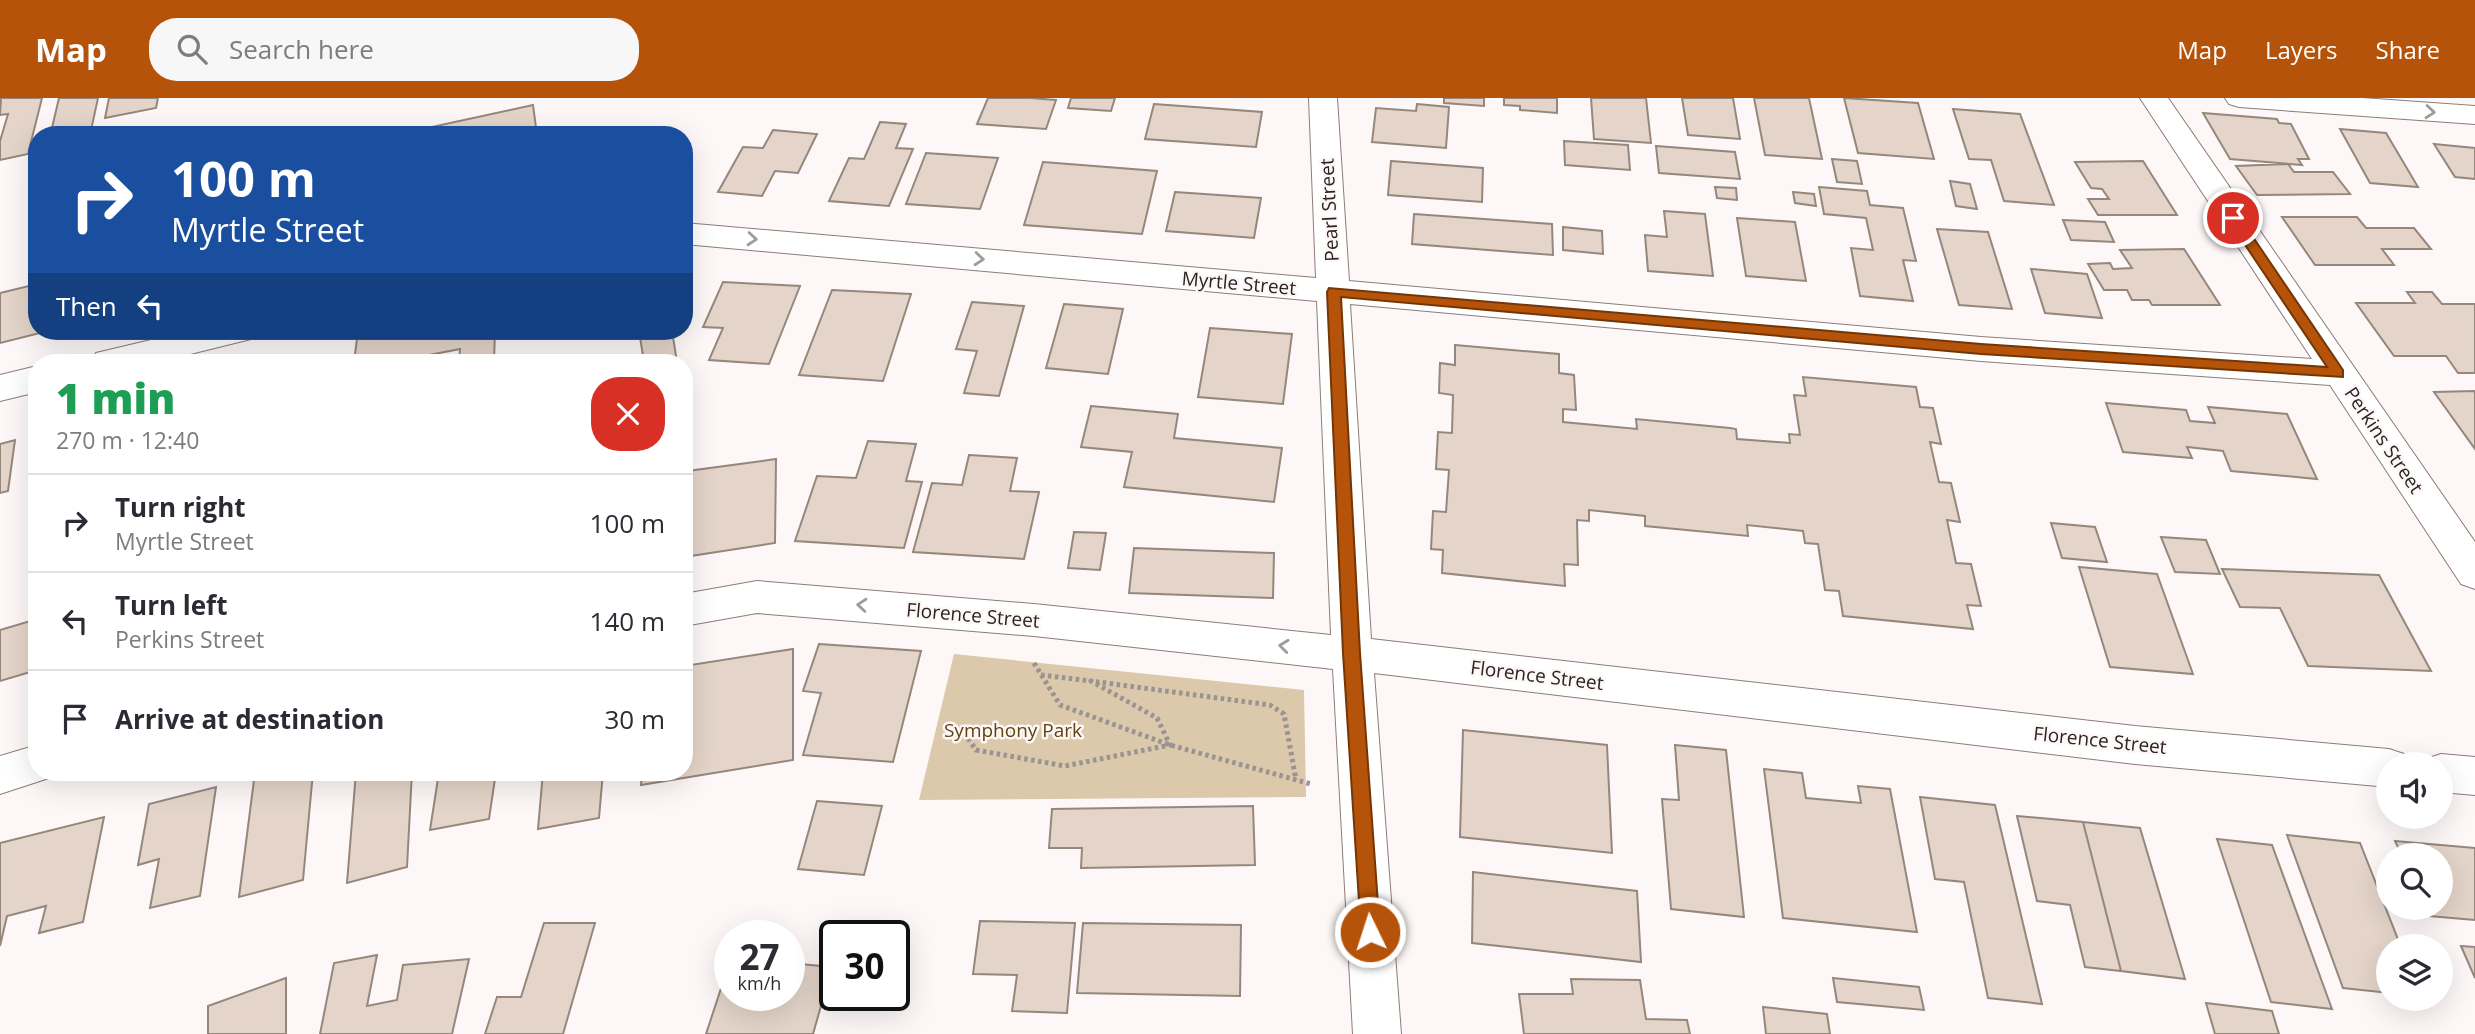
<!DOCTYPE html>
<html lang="en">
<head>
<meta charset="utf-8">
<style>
  :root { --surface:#fff; --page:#f7f7f7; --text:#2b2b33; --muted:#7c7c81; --line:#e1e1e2; --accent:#b45309 }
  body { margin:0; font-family:"Open Sans",sans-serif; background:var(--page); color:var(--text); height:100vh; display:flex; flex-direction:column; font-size:26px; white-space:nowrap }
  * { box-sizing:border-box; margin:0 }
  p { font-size:23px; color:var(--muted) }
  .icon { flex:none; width:38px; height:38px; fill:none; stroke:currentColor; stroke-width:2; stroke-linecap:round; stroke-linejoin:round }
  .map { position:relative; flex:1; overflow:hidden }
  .sheet { position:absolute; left:28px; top:256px; width:665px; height:427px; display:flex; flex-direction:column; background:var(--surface); border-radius:28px; box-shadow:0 7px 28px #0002 }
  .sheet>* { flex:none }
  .guide { position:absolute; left:28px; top:28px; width:665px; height:214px; border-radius:28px; box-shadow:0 7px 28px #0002; background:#1a4fa0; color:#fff; overflow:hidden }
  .fabs { position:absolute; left:2376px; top:654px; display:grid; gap:14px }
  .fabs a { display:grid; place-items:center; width:77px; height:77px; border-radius:50%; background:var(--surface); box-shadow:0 7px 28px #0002; font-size:35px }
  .speed { position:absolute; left:714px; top:822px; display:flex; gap:14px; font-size:35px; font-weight:700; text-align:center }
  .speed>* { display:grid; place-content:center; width:91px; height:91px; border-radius:50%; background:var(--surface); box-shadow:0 7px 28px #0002; line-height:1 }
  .speed small { font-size:18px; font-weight:400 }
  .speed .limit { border:4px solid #111; border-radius:10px; background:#fff; color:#111 }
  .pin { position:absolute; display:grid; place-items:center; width:60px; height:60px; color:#fff; margin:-30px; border:4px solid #fff; border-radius:50%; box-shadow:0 2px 7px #0007 }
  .me { position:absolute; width:77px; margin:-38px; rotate:356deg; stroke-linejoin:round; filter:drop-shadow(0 0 5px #0008) }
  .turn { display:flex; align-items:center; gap:24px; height:147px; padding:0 28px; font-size:32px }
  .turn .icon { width:91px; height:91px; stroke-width:2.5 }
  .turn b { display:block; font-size:49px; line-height:60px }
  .then { display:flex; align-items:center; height:66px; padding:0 28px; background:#0003; gap:14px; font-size:26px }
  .round { display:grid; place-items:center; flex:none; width:74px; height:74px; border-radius:28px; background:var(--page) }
  .head { display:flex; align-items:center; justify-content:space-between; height:119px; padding:0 28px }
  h1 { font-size:42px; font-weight:800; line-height:52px; color:#1e9e55 }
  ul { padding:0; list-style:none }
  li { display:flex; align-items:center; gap:21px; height:98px; padding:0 28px; border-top:2px solid var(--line) }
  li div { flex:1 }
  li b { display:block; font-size:26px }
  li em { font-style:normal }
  header { display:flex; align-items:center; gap:42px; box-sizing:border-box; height:98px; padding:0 35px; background:var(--accent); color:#fff }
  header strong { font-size:33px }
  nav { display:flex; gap:38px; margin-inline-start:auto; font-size:24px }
  .search { width:490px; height:63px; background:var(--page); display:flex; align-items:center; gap:18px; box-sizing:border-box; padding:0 24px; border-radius:28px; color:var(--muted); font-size:26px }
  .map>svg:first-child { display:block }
  .green { fill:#dcc8ab }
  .building { fill:#e4d4c9; stroke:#96877c; stroke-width:2 }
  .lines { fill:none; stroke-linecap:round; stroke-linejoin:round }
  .street-casing { stroke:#8e7c76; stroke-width:2 }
  .path { stroke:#999392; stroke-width:5; stroke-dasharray:3.5 3.5; stroke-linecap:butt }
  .street { fill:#fff; fill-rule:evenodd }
  .oneway { stroke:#9f9c9b }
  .route { fill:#b45309; stroke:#753606; stroke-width:2 }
  .labels { text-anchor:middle; stroke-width:5; stroke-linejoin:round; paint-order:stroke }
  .street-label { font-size:19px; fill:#2a2321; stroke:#fdf8f7 }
  .park-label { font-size:19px; fill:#61420a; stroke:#fdf8f7 }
</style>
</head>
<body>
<header>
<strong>Map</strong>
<div class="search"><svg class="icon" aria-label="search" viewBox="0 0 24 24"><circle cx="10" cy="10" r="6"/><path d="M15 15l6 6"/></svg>Search here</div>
<nav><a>Map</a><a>Layers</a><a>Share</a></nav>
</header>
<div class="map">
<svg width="2475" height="936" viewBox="0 0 2475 936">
  <rect width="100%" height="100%" fill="#fdf8f7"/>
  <path class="green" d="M954,556L1304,592L1306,699L919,702Z"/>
  <path class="building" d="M1,0H42L28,56L0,62V43L8,16L0,17Z
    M59,0H98L90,37H69L70,31L51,34Z
    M109,0H158L156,10L105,20Z
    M988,0H1030L1056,2L1046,31L977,26Z
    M1071,0H1115L1111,13L1068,10Z
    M1444,0H1484V8L1444,5Z
    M1504,0H1557V15L1520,12V8L1504,7Z
    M1591,0H1646L1651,45L1594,41Z
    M1682,0H1733L1740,41L1688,37Z
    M1754,0H1809L1822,61L1765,57Z
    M1844,0L1918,5L1934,61L1858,55Z
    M1154,6L1262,14L1256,49L1145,41Z
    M1417,6L1449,9L1446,50L1372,44L1376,10L1416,13Z
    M533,7L537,37H395Z
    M1953,11L2020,16L2054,107L2004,103L1991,62L1969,61Z
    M2203,15L2277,21L2279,25L2291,26L2309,61H2298L2302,67L2230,61Z
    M880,24L906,26L896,50L913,51L889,108L829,103L849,60L864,61Z
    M2340,31L2386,35L2418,89L2370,85Z
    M773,32L817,36L798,75L775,73L762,98L718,94L743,49L763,50Z
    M1564,43L1628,47L1630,72L1565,67Z
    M2434,46L2475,50V81L2455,79Z
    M1656,48L1735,54L1740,81L1659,75Z
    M926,55L998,60L980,111L906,106Z
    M1832,61L1857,63L1862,86L1837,84Z
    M1391,63L1483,70L1482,104L1388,97Z
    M2143,63L2177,117H2098L2088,101H2109L2102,91L2091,90L2075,64Z
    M1043,64L1157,73L1142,136L1024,127Z
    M2288,66L2294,74H2333L2350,96L2257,97L2236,68Z
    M1950,83L1970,86L1977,111L1956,108Z
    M1715,89L1736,90L1737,102L1717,100Z
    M1819,89L1867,93L1870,107L1903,110L1916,163L1903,162L1913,203L1860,198L1851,150L1873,152L1866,120L1824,116Z
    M1175,94L1261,100L1254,140L1166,133Z
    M1793,94L1814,96L1816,108L1795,105Z
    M1664,113L1705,116L1713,178L1648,173L1645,137L1667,139Z
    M1414,116L1552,126L1553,157L1412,146Z
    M2282,119H2357L2366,130H2414L2431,151H2382L2394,167H2315Z
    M1737,120L1795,124L1806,183L1746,178Z
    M2063,122L2105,124L2114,144L2071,142Z
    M1563,129L1602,133L1603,156L1563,152Z
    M1937,131L1988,134L2012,211L1959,207Z
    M2184,151L2220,207H2152L2149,202H2132L2127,192H2104L2088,166L2110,165L2113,171L2132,170L2120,152Z
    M2031,171L2087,176L2102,220L2045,215Z
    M723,184L800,188L769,266L709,262L723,230L703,229Z
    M37,186V233H48L0,245V195Z
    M832,192L911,196L883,283L799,277Z
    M2407,194H2432L2442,206H2475V275H2458L2446,258H2394L2356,205H2415Z
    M972,204L1024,208L999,298L964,295L977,253L956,251Z
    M1064,206L1123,211L1108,276L1046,270Z
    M1210,230L1292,236L1283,306L1198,299Z
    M358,233H495L494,264H459L460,251L393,264H354Z
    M639,233H672L677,264H644Z
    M1455,247L1559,256V275L1574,277L1576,312L1563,311V324L1637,331L1636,321L1730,330L1736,331L1737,341L1790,345L1789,336L1800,337L1794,297L1806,298L1803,279L1916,289L1920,309L1933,310L1941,346L1930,344L1939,384L1951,385L1960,424L1947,422L1956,465L1971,466L1981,508L1967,507L1973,531L1843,518L1839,493L1825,492L1818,446L1805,445L1803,433L1747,427L1748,438L1645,428V418L1589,412V423L1577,422L1578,467L1564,466L1565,488L1442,475L1443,452L1431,451L1433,413L1446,414L1449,372L1436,371L1438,334L1452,335L1453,297L1439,295L1440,265L1455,267Z
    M2475,293V351L2434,294Z
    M2106,305L2186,312L2190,323L2215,325L2208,309L2287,316L2317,381L2231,373L2223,353L2187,349L2192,360L2123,354Z
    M1091,308L1178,316L1174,340L1282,350L1274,404L1124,389L1132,354L1081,349Z
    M15,342L8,393L0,395V346Z
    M868,343L916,346L906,383L922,384L904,450L795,443L817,378L856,380Z
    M969,357L1017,360L1010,393L1039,394L1024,461L913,454L932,385L962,387Z
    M776,361L775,445L684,459L688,373Z
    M2051,425L2095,429L2107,464L2062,460Z
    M1074,434L1106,435L1100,472L1068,470Z
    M2161,439L2206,442L2220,476L2175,474Z
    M1134,450L1274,455L1273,500L1129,495Z
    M2079,469L2157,476L2193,576L2110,569Z
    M2222,471L2379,477L2431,573L2308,568L2280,510L2240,509Z
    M37,521V572L0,583V532Z
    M819,546L921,553L893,664L803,657L821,595L803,593Z
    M793,551V662L641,687L642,674H684V568Z
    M1463,632L1607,647L1612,755L1460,739Z
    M1675,647L1726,652L1744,819L1671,811L1662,701L1679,702Z
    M1764,671L1802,675L1806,700L1861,705L1858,688L1890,691L1917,834L1783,820Z
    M255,674H313L303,782L239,799Z
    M356,674H412L407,769L347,785Z
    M439,674H496L489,721L430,732Z
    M543,674H603L599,720L538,731Z
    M216,689L200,798L150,810L159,761L138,767L149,706Z
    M1920,699L1995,707L2042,906L1988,900L1964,784L1935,781Z
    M817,703L882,708L864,777L798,771Z
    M1253,708L1255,767L1081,770L1082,750H1049L1052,711Z
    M2017,718L2083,724L2121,873L2085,869L2070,807L2037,803Z
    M104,719L83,824L39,835L46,808L7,818L0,848V745Z
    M2083,724L2140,730L2185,881L2121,873Z
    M2287,737L2360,745L2401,849H2389V895L2343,890Z
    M2217,741L2272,747L2332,911L2271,904Z
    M2395,743L2475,750V822L2429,818L2425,810H2441V758H2402Z
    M1473,774L1637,793L1641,864L1472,845Z
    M980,823L1075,825L1067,915L1012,913L1017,877L973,876Z
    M544,825H595L563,936H485L497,899H521Z
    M1083,825L1241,827L1240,898L1077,895Z
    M2461,848L2475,849V880Z
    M377,857L367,908L397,902L403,867L469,861L452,936H320L334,865Z
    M730,863V898H789V865L832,869L813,936H706Z
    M286,880V936H208V908Z
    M1833,880L1919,889L1924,912L1837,904Z
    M1571,881L1640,882L1646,921L1687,922L1690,936H1524L1519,896H1573Z
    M2206,905L2272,913L2279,936H2215Z
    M1763,909L1827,916L1830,936H1766Z"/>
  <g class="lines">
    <g class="street-casing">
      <path id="street" d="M1309,0H1337L1349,183L1981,239L2312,261L2140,0H2168L2475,444V491L2461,486L2330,287L1981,263L1350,206L1371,541L2135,628L2389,651L2404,656L2409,667H2389V689L2135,666L1374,575L1401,936H1353L1333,571L1034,538L757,515L684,528V496L757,483L1034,506L1331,537L1317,203L684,146V125L1316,180Z
        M2225,0H2362L2475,8V26L2239,9L2229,6Z
        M189,233H256L251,241L158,264H91L96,255Z
        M37,268V294L0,303V277Z
        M37,647V674H55L52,679L0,696V658Z
        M2441,656L2475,659V697L2441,694V667H2423L2426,661Z"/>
    </g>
    <path class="path" d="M1034,565L1060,607L1170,647L1311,686
      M1041,577L1091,583
      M960,629L976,652L1065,668L1170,647L1157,620L1091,583L1270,607L1284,616L1296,682"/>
    <use href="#street" class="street"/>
  </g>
  <defs><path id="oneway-chevron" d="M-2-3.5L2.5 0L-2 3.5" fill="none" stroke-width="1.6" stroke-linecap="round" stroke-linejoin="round" transform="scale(1.75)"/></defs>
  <g class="oneway">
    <use href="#oneway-chevron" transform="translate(2430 14) rotate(5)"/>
    <use href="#oneway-chevron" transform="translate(752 141) rotate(5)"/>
    <use href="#oneway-chevron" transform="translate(979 161) rotate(5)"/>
    <use href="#oneway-chevron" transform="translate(862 507) rotate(-175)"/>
    <use href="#oneway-chevron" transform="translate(1284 548) rotate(-174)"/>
  </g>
  <path class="route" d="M2233,116L2238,117L2343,272V279L1981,256L1341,199L1360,555L1380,834L1377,840L1370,843L1363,840L1361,834L1343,555L1327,194L1329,190L1981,246L2327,269L2227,120Z"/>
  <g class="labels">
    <g class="street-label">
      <text transform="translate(1329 112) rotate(-93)" y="7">Pearl Street</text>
      <text transform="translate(1239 185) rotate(5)" y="7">Myrtle Street</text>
      <text transform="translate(2384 342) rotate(56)" y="7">Perkins Street</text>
      <text transform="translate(973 517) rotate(5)" y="7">Florence Street</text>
      <text transform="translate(1537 577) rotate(7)" y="7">Florence Street</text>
      <text transform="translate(2100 642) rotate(6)" y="7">Florence Street</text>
    </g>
    <g class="park-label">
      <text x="1013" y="639">Symphony Park</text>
    </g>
  </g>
</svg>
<div class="fabs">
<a><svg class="icon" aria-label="sound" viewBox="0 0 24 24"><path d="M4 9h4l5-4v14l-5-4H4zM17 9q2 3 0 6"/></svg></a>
<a><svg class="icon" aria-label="search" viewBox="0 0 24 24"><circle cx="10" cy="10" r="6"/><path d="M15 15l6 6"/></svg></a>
<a><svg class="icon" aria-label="layers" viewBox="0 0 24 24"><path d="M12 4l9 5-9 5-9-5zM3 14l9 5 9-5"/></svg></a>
</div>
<div class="speed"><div>27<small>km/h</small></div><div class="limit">30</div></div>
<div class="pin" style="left:2233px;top:120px;background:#d93025"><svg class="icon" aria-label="arrive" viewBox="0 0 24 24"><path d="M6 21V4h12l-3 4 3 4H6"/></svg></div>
<svg class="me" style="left:1370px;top:834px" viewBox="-20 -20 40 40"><circle r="17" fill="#b45309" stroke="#fff" stroke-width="3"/><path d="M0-11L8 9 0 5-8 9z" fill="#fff"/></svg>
<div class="guide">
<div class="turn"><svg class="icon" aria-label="right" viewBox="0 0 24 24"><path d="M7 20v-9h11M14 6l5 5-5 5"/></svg><div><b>100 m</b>Myrtle Street</div></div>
<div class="then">Then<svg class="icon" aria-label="left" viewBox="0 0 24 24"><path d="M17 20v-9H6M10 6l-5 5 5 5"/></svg></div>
</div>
<section class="sheet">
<div class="head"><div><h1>1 min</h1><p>270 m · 12:40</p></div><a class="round" style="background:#d93025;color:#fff"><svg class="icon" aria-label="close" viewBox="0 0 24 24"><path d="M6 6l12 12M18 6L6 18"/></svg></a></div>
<ul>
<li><svg class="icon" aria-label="right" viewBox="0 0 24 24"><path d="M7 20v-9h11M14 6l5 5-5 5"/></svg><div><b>Turn right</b><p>Myrtle Street</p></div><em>100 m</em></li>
<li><svg class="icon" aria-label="left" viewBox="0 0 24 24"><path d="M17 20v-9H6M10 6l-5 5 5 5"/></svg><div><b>Turn left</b><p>Perkins Street</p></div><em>140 m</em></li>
<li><svg class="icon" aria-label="arrive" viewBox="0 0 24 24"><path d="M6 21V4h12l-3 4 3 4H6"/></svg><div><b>Arrive at destination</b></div><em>30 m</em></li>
</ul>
</section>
</div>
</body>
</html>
